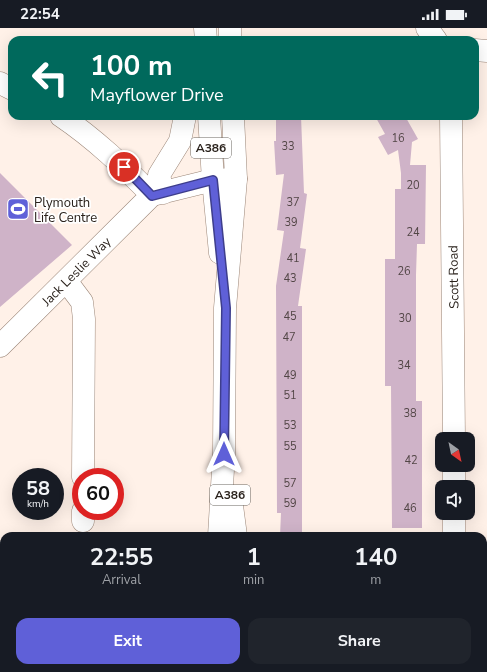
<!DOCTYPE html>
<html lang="en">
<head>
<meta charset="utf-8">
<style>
  :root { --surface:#171b24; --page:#20242c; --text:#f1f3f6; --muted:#9ea1a6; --accent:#5f60d8 }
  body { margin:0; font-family:"Nunito Sans",sans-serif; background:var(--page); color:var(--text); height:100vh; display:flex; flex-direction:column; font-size:15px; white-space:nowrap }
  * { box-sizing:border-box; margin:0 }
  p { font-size:13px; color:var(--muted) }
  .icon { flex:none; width:22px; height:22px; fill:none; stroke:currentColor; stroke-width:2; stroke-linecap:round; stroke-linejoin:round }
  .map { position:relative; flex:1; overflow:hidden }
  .sheet { position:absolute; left:0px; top:504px; width:487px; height:140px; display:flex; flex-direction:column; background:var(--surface); border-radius:12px 12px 0 0; box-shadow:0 4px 16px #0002 }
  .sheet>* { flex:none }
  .hud { position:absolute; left:8px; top:8px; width:471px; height:84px; border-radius:12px; box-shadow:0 4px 16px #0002; background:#00695c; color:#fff; overflow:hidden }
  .needle { width:26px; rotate:147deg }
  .fabs { position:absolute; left:435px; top:404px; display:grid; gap:8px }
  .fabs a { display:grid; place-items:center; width:40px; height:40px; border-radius:8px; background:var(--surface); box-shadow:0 4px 16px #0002; font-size:20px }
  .speed { position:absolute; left:12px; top:440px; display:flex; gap:8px; font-size:20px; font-weight:700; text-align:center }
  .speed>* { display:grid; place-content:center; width:52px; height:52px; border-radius:50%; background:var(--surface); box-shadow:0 4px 16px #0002; line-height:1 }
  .speed small { font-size:10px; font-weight:400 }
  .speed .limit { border:6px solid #d22; background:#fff; color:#111 }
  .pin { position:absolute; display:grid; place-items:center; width:34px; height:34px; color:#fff; margin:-17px; border:2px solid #fff; border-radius:50%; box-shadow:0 1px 4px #0007 }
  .me { position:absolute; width:44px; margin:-22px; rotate:0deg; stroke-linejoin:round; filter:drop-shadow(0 0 3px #0008) }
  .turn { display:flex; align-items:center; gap:14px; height:84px; padding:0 16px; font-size:18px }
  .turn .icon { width:52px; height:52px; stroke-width:2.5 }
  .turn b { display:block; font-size:28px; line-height:34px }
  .eta { display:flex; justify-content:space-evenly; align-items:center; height:68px; text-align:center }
  .eta b { font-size:24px; font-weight:700; line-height:28px }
  .primary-button { display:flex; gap:8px; margin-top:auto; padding:8px 16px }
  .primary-button a { flex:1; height:46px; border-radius:12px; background:var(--accent); color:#fff; font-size:16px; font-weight:700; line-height:46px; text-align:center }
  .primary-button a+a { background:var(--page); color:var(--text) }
  .status { display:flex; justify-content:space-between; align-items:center; height:28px; padding:0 20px; background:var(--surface); direction:ltr }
  .status svg { height:11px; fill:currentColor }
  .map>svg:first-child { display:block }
  .building { fill:#cfb3c8 }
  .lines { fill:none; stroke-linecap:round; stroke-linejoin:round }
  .minor-casing { stroke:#9b8678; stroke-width:23 }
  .major-casing { stroke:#9b8678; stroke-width:23 }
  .minor { stroke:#fff; stroke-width:22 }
  .major { stroke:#fff; stroke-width:22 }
  .route-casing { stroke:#3e3e8c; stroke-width:10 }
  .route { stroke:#5f60d8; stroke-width:7 }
  .labels { text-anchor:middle; stroke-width:3.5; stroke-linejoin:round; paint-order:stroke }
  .number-label { font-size:11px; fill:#524646 }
  .shield { fill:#fff; stroke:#69645f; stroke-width:1 }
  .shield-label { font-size:12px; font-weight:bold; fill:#29211b }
  .poi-label { font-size:13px; fill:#29211b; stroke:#fff; text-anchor:start }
  .street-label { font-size:13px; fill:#29211b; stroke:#fff }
</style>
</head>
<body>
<div class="status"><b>22:54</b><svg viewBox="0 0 49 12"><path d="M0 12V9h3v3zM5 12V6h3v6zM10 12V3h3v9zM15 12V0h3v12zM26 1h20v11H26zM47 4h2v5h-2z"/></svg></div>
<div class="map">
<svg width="487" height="644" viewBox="0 0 487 644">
  <rect width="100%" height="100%" fill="#fff1e8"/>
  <path class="building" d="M276,88H301L304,165L307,166L300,220L306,221L298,278H302V508H280L281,485H277L276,258L284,203L277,202L284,146L276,147L274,113H276Z
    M375,88H405L418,111L412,114L410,137H426L425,216H417L416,247V373H422V500H392L391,358H385V231H395V161H401V145L398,122L388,127L378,109L385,106Z
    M0,145L72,217L0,279Z"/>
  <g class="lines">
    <g class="minor-casing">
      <path id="minor" d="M427,0L436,12
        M475,22L487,23
        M0,55L12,61
        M61,88C95,111 123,138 152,167
        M451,88L454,411
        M163,165L159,147L180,113L185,88
        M152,167L213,152L236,151
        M67,254L82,274L84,291L83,449
        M0,318L152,167
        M454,437V459
        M454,485V508
        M83,493V483
        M0,524L4,523
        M83,640L84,644
        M454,640V644
        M181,644V640"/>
    </g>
    <g class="major-casing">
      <path id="major" d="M205,0L206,12
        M230,0V12
        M209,88L213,152L220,225
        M231,470L236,508
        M219,508L224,425L225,280L236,151L233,88
        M229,640V644"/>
    </g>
    <use href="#minor" class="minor"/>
    <use href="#major" class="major"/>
  </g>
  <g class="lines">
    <g class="route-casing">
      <path id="route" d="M124,139L152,168L213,152L226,280L224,426"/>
    </g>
    <use href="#route" class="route"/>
  </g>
  <defs>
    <g id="stadium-square" transform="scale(1.15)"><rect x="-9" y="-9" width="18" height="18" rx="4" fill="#5f60d8" stroke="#fff"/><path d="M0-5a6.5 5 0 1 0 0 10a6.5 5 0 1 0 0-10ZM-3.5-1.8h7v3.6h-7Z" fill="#fff"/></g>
  </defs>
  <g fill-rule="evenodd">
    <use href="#stadium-square" x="18" y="181"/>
  </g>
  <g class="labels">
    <g class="number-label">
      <text x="398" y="114">16</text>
      <text x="288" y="122">33</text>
      <text x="413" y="161">20</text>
      <text x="293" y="178">37</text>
      <text x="291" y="198">39</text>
      <text x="413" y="208">24</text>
      <text x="293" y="234">41</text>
      <text x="404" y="247">26</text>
      <text x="290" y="254">43</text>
      <text x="290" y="292">45</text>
      <text x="405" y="294">30</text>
      <text x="289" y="313">47</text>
      <text x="404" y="341">34</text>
      <text x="290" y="351">49</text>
      <text x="290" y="371">51</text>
      <text x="410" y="389">38</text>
      <text x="290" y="401">53</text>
      <text x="290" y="422">55</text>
      <text x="411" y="436">42</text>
      <text x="290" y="459">57</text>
      <text x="290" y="479">59</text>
      <text x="410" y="484">46</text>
    </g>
    <g class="shield">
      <rect x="191" y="110" width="40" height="20" rx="3"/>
      <rect x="210" y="457" width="40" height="20" rx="3"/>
    </g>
    <g class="shield-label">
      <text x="211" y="124">A386</text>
      <text x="230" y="471">A386</text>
    </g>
    <g class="poi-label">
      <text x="34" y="179">Plymouth<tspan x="34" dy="15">Life Centre</tspan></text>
    </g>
    <g class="street-label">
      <text transform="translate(76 243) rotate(-45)" y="5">Jack Leslie Way</text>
      <text transform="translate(453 249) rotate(-91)" y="5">Scott Road</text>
    </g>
  </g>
</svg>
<div class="fabs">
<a><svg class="needle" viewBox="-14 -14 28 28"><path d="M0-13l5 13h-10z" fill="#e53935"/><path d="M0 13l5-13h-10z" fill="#9ea1a6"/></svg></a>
<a><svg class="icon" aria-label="sound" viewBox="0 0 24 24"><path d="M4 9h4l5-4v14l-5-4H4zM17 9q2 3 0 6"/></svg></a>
</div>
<div class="speed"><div>58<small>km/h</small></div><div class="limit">60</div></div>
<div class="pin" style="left:124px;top:139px;background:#d93025"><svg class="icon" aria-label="arrive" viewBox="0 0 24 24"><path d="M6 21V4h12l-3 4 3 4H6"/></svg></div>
<svg class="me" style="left:224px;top:426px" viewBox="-20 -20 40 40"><path d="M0-17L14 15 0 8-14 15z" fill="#5f60d8" stroke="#fff" stroke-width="4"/></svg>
<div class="hud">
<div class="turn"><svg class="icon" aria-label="left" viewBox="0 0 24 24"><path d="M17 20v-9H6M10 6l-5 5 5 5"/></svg><div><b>100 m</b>Mayflower Drive</div></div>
</div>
<section class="sheet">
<div class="eta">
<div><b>22:55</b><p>Arrival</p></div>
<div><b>1</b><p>min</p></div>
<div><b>140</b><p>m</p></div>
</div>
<div class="primary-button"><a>Exit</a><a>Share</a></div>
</section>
</div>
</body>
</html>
